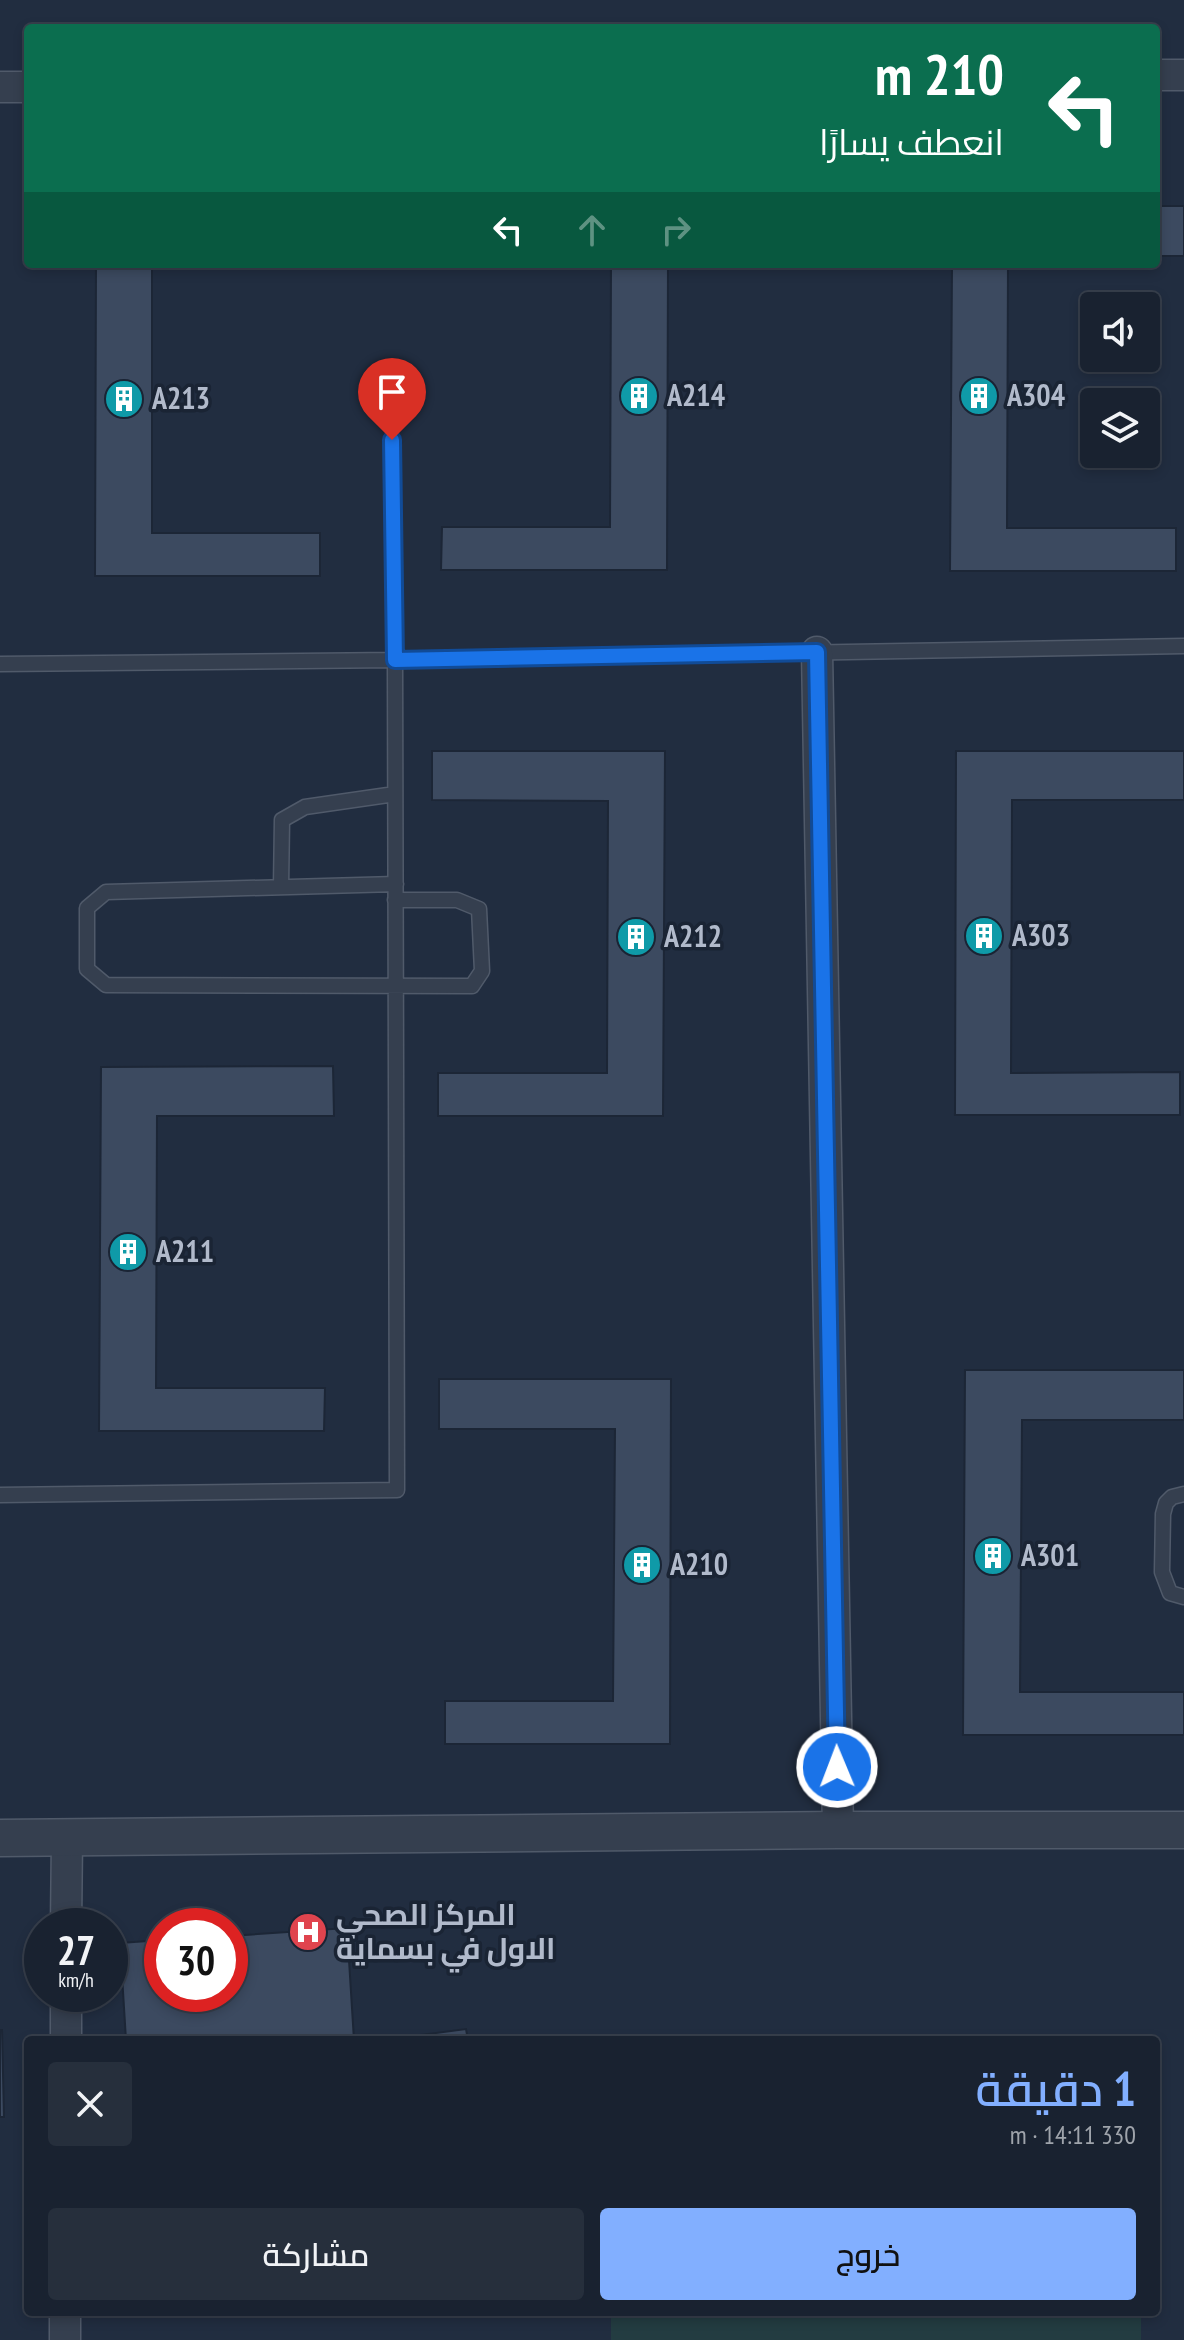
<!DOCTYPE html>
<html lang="ar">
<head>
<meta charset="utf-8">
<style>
  :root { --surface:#192230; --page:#262f3c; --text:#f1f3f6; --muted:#9fa4ab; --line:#373f4c; --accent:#82afff }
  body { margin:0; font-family:"PT Sans Narrow",Cairo,sans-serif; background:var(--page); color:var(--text); direction:rtl; height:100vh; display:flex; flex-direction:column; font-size:30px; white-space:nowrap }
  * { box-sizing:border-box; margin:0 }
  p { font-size:26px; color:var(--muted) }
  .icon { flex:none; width:44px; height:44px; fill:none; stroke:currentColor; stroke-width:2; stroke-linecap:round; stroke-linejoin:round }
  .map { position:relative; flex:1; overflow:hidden; direction:ltr }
  .drawer { position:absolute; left:24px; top:2036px; width:1136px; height:280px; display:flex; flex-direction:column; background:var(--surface); border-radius:8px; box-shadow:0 4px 12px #0003,0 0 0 2px var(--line); direction:rtl }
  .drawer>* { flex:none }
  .hud { position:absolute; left:24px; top:24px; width:1136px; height:244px; border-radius:8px; box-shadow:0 4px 12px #0003,0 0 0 2px var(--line); direction:rtl; background:#0b6e4f; color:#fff; overflow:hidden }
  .fabs { position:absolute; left:1080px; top:292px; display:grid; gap:16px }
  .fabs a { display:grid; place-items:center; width:80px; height:80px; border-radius:8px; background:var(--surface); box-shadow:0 4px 12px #0003,0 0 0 2px var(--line); font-size:40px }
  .speed { position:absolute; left:24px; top:1908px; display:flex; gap:16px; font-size:40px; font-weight:700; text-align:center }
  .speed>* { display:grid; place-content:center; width:104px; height:104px; border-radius:50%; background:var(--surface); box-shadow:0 4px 12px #0003,0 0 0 2px var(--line); line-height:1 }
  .speed small { font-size:20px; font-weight:400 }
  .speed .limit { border:12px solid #d22; background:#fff; color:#111 }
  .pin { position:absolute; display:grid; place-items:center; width:68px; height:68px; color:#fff; margin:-82px -34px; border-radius:50% 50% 50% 0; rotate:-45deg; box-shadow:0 0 8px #0007 }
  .pin .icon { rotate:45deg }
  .me { position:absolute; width:88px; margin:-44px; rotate:359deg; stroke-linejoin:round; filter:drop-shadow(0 0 6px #0008) }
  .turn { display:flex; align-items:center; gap:28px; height:168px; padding:0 24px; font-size:36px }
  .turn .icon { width:104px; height:104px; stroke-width:2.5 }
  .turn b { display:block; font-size:56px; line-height:68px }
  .lanes { display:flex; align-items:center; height:76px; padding:0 24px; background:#0003; justify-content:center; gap:40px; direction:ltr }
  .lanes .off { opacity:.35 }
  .round { display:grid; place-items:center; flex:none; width:84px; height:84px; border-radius:8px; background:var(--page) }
  .headline { display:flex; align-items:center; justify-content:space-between; height:136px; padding:0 24px }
  h1 { font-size:48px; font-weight:600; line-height:60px; color:var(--accent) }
  .cta { display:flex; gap:16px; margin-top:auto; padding:16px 24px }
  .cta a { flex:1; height:92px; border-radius:8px; background:var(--accent); color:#111; font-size:32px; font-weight:600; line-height:92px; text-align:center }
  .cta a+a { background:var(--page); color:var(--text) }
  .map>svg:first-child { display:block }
  .green { fill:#233c41 }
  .building { fill:#3c4a60; stroke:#1c2636; stroke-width:2 }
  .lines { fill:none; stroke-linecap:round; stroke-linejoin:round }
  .service-casing { stroke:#505a6a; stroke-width:17 }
  .minor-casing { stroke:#505a6a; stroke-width:33 }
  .tertiary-casing { stroke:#505a6a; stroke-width:39 }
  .service { stroke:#353f4f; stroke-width:14 }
  .minor { stroke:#353f4f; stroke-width:30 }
  .tertiary { stroke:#353f4f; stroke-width:36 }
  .route-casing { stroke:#114b97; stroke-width:20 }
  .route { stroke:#1a73e8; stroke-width:14 }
  .labels { text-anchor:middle; stroke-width:7; stroke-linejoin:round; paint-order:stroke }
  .poi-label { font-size:30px; font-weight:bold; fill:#b1bacb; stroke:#1a2434; text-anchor:start }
</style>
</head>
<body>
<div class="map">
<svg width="1184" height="2340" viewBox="0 0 1184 2340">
  <rect width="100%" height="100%" fill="#212d40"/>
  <path class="green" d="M611,2312H1141V2340H611Z"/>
  <path class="building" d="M1156,206H1184V256H1156Z
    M96,264H152V533H320V576H95Z
    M611,264H668L667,570H441L442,527H610Z
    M952,264H1008L1007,528H1176V571H950Z
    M432,751H665L663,1116H438V1073H607L608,801L432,800Z
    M956,751H1184V800H1012L1011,1073L1180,1072V1115H955Z
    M333,1066L334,1116H157L156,1388H325L324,1431H99L101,1067Z
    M965,1370H1184V1420H1022L1020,1692H1184V1735H963Z
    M439,1379H671L670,1744H445V1701H613L615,1429H439Z
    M347,1928L354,2040H126L120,1943L162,1940V1994H230V1936Z
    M466,2029L468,2040H383Z
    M0,2030H2L4,2117H0Z"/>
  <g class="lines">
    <g class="service-casing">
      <path id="service" d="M0,664L395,660L1184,646
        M281,887L282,820L305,807L395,794
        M395,900H457L479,909L482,971L472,986L106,985L87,969V908L106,892L396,884
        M1184,1494L1172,1497L1166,1503L1163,1514L1162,1572L1170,1593L1184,1597
        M0,1495L397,1490L395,660L392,440"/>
    </g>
    <g class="minor-casing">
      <path id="minor" d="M1156,75H1184
        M0,87H28
        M817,652L838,1830
        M66,1926L67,1838
        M66,2040V1994
        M65,2340V2312"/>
    </g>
    <g class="tertiary-casing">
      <path id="tertiary" d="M0,1838L838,1830H1184"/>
    </g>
    <use href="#service" class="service"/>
    <use href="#minor" class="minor"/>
    <use href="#tertiary" class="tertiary"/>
  </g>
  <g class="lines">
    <g class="route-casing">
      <path id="route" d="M392,440L395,660L817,652L837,1767"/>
    </g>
    <use href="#route" class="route"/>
  </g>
  <defs>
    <g id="building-disc" transform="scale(2)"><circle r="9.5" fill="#0f9aa8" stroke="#1a2434"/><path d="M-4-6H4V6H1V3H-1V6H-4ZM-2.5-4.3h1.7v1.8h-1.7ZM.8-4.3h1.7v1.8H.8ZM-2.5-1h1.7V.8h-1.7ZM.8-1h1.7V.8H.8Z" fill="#fff"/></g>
    <g id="hospital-disc" transform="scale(2)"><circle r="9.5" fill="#e0444e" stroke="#1a2434"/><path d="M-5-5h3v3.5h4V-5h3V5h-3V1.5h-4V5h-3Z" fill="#fff"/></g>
  </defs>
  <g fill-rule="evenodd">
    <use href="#building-disc" x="639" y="396"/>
    <use href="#building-disc" x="979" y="396"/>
    <use href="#building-disc" x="124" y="399"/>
    <use href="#building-disc" x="984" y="936"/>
    <use href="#building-disc" x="636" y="937"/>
    <use href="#building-disc" x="128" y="1252"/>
    <use href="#building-disc" x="993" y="1556"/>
    <use href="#building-disc" x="642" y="1565"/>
    <use href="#hospital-disc" x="308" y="1932"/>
  </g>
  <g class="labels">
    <g class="poi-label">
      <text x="667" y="406">A214</text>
      <text x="1007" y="406">A304</text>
      <text x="152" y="409">A213</text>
      <text x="1012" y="946">A303</text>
      <text x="664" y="947">A212</text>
      <text x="156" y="1262">A211</text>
      <text x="1021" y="1566">A301</text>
      <text x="670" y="1575">A210</text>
      <text x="336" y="1925">المركز الصحي<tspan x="336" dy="34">الاول في بسماية</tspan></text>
    </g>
  </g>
</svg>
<div class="fabs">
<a><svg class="icon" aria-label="sound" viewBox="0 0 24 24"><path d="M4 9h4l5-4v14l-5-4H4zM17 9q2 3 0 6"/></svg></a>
<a><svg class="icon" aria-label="layers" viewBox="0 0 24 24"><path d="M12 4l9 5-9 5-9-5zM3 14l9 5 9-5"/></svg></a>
</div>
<div class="speed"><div>27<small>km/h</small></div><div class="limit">30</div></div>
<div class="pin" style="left:392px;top:440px;background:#d93025"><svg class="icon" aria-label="arrive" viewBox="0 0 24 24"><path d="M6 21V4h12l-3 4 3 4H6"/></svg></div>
<svg class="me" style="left:837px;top:1767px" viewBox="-20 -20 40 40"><circle r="17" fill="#1a73e8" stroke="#fff" stroke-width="3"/><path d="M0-11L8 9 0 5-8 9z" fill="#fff"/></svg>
<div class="hud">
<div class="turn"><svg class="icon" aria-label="left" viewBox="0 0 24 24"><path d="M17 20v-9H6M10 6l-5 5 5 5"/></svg><div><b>210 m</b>انعطف يسارًا</div></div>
<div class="lanes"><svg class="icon" aria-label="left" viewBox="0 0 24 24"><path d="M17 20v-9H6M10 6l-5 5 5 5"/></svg><svg class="icon off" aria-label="ahead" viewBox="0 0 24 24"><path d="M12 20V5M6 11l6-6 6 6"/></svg><svg class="icon off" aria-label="right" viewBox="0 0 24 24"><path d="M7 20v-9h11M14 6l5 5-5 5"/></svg></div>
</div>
<section class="drawer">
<div class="headline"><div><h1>1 دقيقة</h1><p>330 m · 14:11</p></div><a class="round"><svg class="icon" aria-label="close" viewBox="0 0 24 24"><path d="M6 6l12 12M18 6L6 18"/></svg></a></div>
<div class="cta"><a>خروج</a><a>مشاركة</a></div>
</section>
</div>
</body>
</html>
